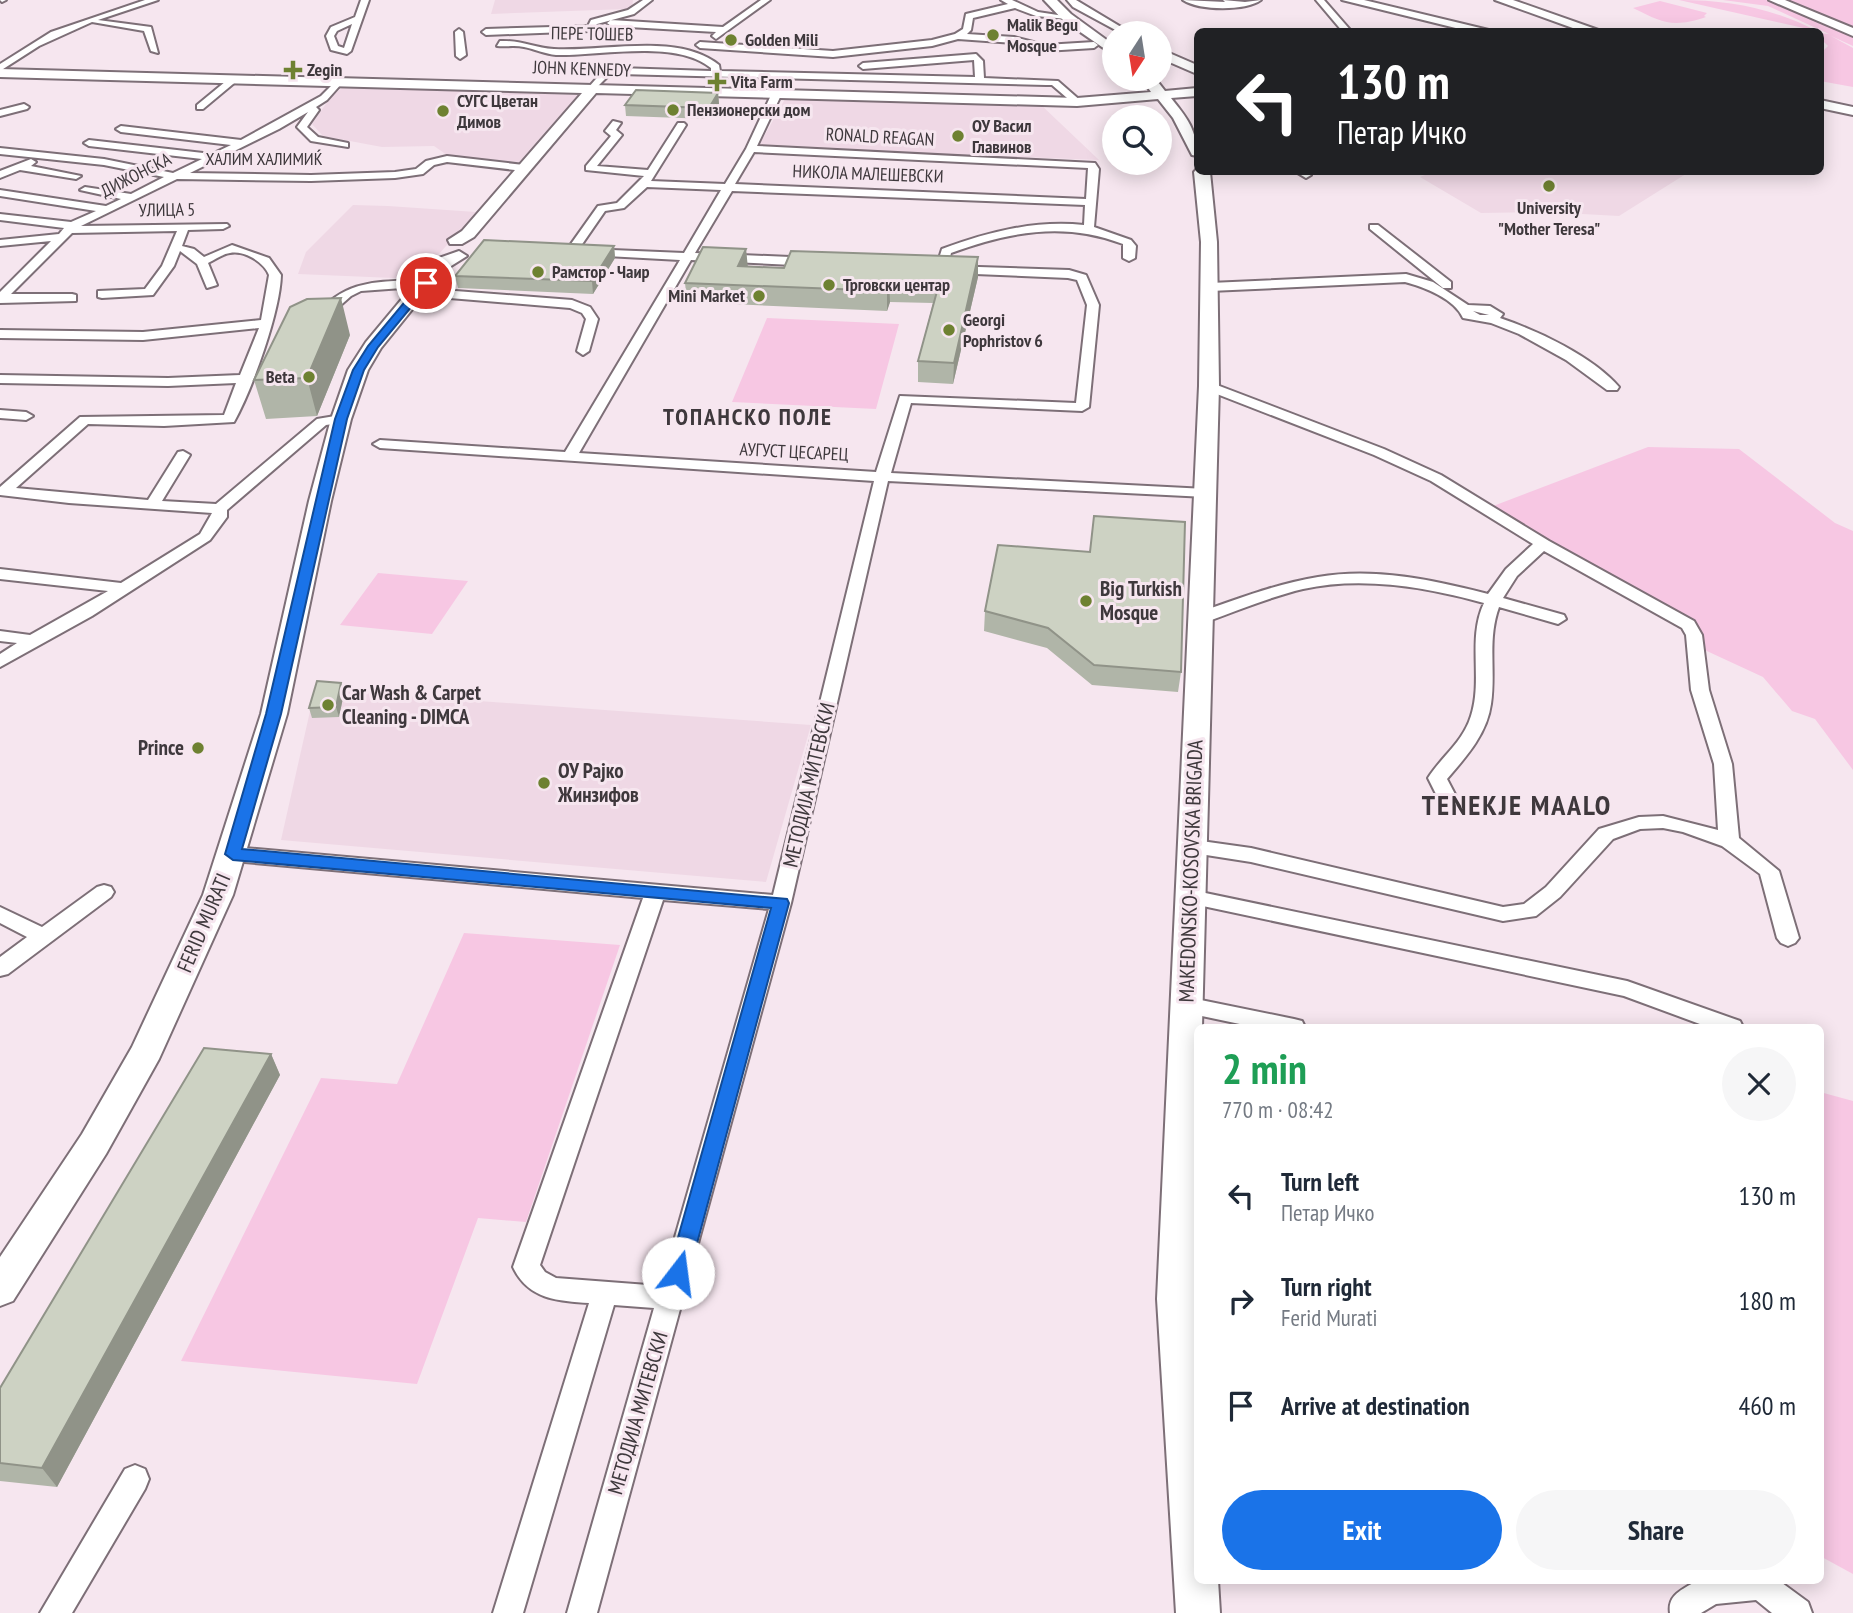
<!DOCTYPE html>
<html lang="en">
<head>
<meta charset="utf-8">
<style>
  :root { --surface:#fff; --page:#f6f6f7; --text:#1f2937; --muted:#747a83; --accent:#1a73e8 }
  body { margin:0; font-family:"PT Sans Narrow",sans-serif; background:var(--page); color:var(--text); height:100vh; display:flex; flex-direction:column; font-size:26px; white-space:nowrap }
  * { box-sizing:border-box; margin:0 }
  p { font-size:23px; color:var(--muted) }
  .icon { flex:none; width:38px; height:38px; fill:none; stroke:currentColor; stroke-width:2; stroke-linecap:round; stroke-linejoin:round }
  .map { position:relative; flex:1; overflow:hidden }
  .side { position:absolute; left:1194px; top:1024px; width:630px; height:560px; display:flex; flex-direction:column; background:var(--surface); border-radius:10px; box-shadow:0 4px 18px #0003 }
  .side>* { flex:none }
  .guide { position:absolute; left:1194px; top:28px; width:630px; height:147px; border-radius:10px; box-shadow:0 4px 18px #0003; background:#202124; color:#fff; overflow:hidden }
  .needle { width:46px; rotate:192deg }
  .buttons { position:absolute; left:1102px; top:21px; display:grid; gap:14px }
  .buttons a { display:grid; place-items:center; width:70px; height:70px; border-radius:50%; background:var(--surface); box-shadow:0 4px 18px #0003; font-size:35px }
  .pin { position:absolute; display:grid; place-items:center; width:60px; height:60px; color:#fff; margin:-30px; border:4px solid #fff; border-radius:50%; box-shadow:0 2px 7px #0007 }
  .me { position:absolute; width:77px; margin:-38px; rotate:15deg; stroke-linejoin:round; filter:drop-shadow(0 0 5px #0008) }
  .turn { display:flex; align-items:center; gap:24px; height:147px; padding:0 28px; font-size:32px }
  .turn .icon { width:91px; height:91px; stroke-width:2.5 }
  .turn b { display:block; font-size:49px; line-height:60px }
  .round { display:grid; place-items:center; flex:none; width:74px; height:74px; border-radius:37px; background:var(--page) }
  .summary { display:flex; align-items:center; justify-content:space-between; height:119px; padding:0 28px }
  h1 { font-size:42px; font-weight:600; line-height:52px; color:#1e9e55 }
  .cta { display:flex; gap:14px; margin-top:auto; padding:14px 28px }
  .cta a { flex:1; height:80px; border-radius:42px; background:var(--accent); color:#fff; font-size:28px; font-weight:600; line-height:80px; text-align:center }
  .cta a+a { background:var(--page); color:var(--text) }
  ul { padding:0; list-style:none }
  li { display:flex; align-items:center; gap:21px; height:105px; padding:0 28px }
  li div { flex:1 }
  li b { display:block; font-size:26px }
  li em { font-style:normal }
  .map>svg:first-child { display:block }
  .built { fill:#efd8e5 }
  .green { fill:#f7c7e3 }
  .lines { fill:none; stroke-linecap:round; stroke-linejoin:round }
  .street-casing { stroke:#7d6f77; stroke-width:4 }
  .secondary-casing { stroke:#7d6f77; stroke-width:4 }
  .street { fill:#fff; fill-rule:evenodd }
  .secondary { fill:#fff; fill-rule:evenodd }
  .wall { fill:#b0b5a8 }
  .shaded-wall { fill:#909388 }
  .building { fill:#cdd2c3; stroke:#909388; stroke-width:2 }
  .route { fill:#1a73e8; stroke:#114b97; stroke-width:2 }
  .poi-dot { fill:#6e8131; stroke:#f6e6ef; stroke-width:2.5 }
  .labels { text-anchor:middle; stroke-width:6; stroke-linejoin:round; paint-order:stroke }
  .far-poi-label { font-size:18px; font-weight:bold; fill:#3e383c; stroke:#f6e6ef; text-anchor:start }
  .far-street-label { font-size:18px; fill:#3e383c; stroke:#f6e6ef }
  .poi-label { font-size:21px; font-weight:bold; fill:#3e383c; stroke:#f6e6ef; text-anchor:start }
  .street-label { font-size:21px; fill:#3e383c; stroke:#f6e6ef }
  .far-district-label { font-size:23px; font-weight:bold; letter-spacing:2px; fill:#3e383c; stroke:#f6e6ef }
  .district-label { font-size:28px; font-weight:bold; letter-spacing:2px; fill:#3e383c; stroke:#f6e6ef }
</style>
</head>
<body>
<div class="map">
<svg width="1853" height="1613" viewBox="0 0 1853 1613">
  <rect width="100%" height="100%" fill="#f6e6ef"/>
  <path class="built" d="M495,0H633L632,8L626,9L491,14Z
    M343,87L578,95L519,162L447,155L434,146L382,147L323,136L312,124L330,98Z
    M785,99L1039,103L1099,160L758,147Z
    M1433,172H1689L1619,216L1546,212L1481,213L1420,177Z
    M353,205L388,206L476,212L417,279L298,274L306,252Z
    M315,689L811,725L766,882L281,840Z"/>
  <path class="green" d="M1679,0C1729,0 1772,8 1817,31Z
    M1723,0H1767L1853,36V46L1831,36L1853,48V87L1820,81V54L1828,46L1820,38V33L1829,34L1768,6Z
    M1784,0H1853V28Z
    M1660,1L1707,13L1704,16L1706,17C1673,28 1663,23 1633,8Z
    M767,318L899,324L876,409L732,402Z
    M1648,447L1739,449L1835,523L1853,531V770L1815,719L1792,711L1763,677L1696,646L1694,635L1488,508Z
    M378,573L468,581L432,634L340,625Z
    M464,933L620,945L526,1222L478,1218L417,1384L181,1361L321,1078L397,1084Z
    M1820,1092L1853,1101V1574L1820,1556Z"/>
  <g class="lines">
    <g class="street-casing">
      <path id="street" d="M0,0H6L2,2Z
        M145,0H158L98,20L151,27L158,53L151,51L144,31L92,22L39,46L0,71V64L51,32Z
        M361,0H369L351,51L347,54L331,50L326,36L331,27L355,17ZM352,24L344,48L338,46L334,36L337,31Z
        M643,0H652L634,14L597,24L591,31L486,35L482,32L486,29L588,26L591,20L628,10Z
        M761,0H770L716,39L712,36L716,32L611,26L607,23L611,20L723,27Z
        M1001,0H1012L1038,12L1071,17L1067,19L1036,16L1015,8L973,18L971,30L967,34L1014,37L1045,45L1094,42L1098,45L1094,48L1045,51L1014,43L958,39L932,46L833,57L700,48L696,45L700,42L833,51L932,40L955,34L963,29L966,14L1008,4Z
        M1067,0H1076L1131,33H1121L1073,7Z
        M1183,0L1225,2L1223,0L1245,2L1261,0C1246,11 1200,11 1183,0Z
        M1316,0H1324L1352,32H1343Z
        M459,29L463,32L466,55L460,59L456,56L455,32Z
        M500,41C522,40 534,48 554,49C604,52 678,32 719,65L720,71L975,77L974,60L863,69L859,66L863,63L976,54L983,61L984,78L1058,81L1082,102L1074,104L1052,85H1046L619,74L608,76L593,91L588,88L602,72L619,68L711,71V68C676,39 600,56 556,55C545,54 535,49 524,47C515,45 506,47 497,46Z
        M1160,46L1165,48V52H1160Z
        M231,77L239,79L203,109H197V105Z
        M338,79L343,82L327,100L316,107L319,110L307,127L318,137L348,143V147L311,141L297,127L308,112L279,129L190,173L311,175L395,172L416,169L426,161L447,156L524,165L529,168L524,171L447,162L434,165L423,174L395,178L311,181L177,179L81,226L227,224L229,226L223,229L188,230L182,246L194,249L204,257L232,245L269,258L281,275C280,312 252,390 234,422L164,426L88,424L16,488L148,500L178,452L183,451L190,455L162,501L216,504L317,419L341,415L348,419L346,422L326,425L227,510V517L210,540L92,616L0,667V654L17,643L0,641V631L30,635L108,591L0,579V569L121,583L200,534L212,513L69,503L0,495V487L80,417L224,415L236,383L168,386L0,383V375L168,378L240,375L259,328L143,340L0,338V330L143,332L261,320L269,275C264,262 244,250 230,253C222,254 215,260 208,263L217,285L207,288L197,264L180,251L174,266L153,295L102,298L98,297V291L145,289L162,266L177,231L72,233L11,294H72L76,295V301L0,303V292L51,241L0,246V240L59,234L64,228L0,220V214L71,222L96,211L0,196V190L106,206L121,199L80,190L85,187L131,194L164,177L104,165L0,154V148L104,159L173,173L202,159L89,146L84,143L89,140L212,154L231,145L121,132L116,129L121,126L241,140L321,96Z
        M777,90L782,93L757,146L1095,163L1099,169L1094,227L1131,240L1136,246L1135,258L1129,261L1123,258V244C1064,221 1009,232 951,253L948,266L1069,270L1086,275L1099,305L1089,407L1082,411L911,403L891,473L1206,489L1213,493L1206,497L888,481L791,903L597,1613H567L654,1308L614,1305L523,1613H493L589,1303C557,1301 528,1299 513,1267L643,898L233,861L226,859L223,854L226,849L233,847L773,895L874,481L380,448L373,444L380,440L565,452L680,260L588,255L582,252L588,249L684,253L721,190L647,187L624,208L605,211L576,253H568L566,251L598,206L617,203L644,176L586,170V166L611,136L605,131L613,121L621,123L616,130L622,135L597,166L648,170L678,123H684L686,125L651,181L725,184L746,149L772,93ZM754,152L1088,168L1086,199L735,184ZM732,191L1085,205L1084,225C1034,220 988,232 942,249L936,268L951,273L1068,278L1077,280L1087,305L1076,403L900,396L876,472L579,453L691,260L813,266L819,262L813,258L695,253ZM663,900L769,909L661,1286L556,1278L545,1272L540,1265Z
        M24,104L29,107L27,109L0,116V110Z
        M31,159L36,162L31,166L81,176L76,179L20,170L0,178V171Z
        M1296,172H1308L1311,175L1306,178Z
        M1370,225H1378L1451,282V288H1443L1370,229Z
        M1406,274L1433,282L1468,305L1490,306L1503,314L1500,318C1538,331 1592,356 1619,387L1617,390H1607L1566,360L1519,334L1491,323L1463,318C1455,299 1424,287 1405,282L1210,291L1204,287L1210,283ZM1473,311L1489,315H1480Z
        M426,279L430,280V286L361,291L351,296L325,319L321,320L315,316C348,277 379,283 426,279Z
        M417,288L572,300L590,307L598,319L589,351L583,355L577,351L586,319L582,313L570,308L413,295L411,292Z
        M1209,382L1384,449L1441,475L1549,541L1694,621L1702,635L1709,690L1732,764L1739,838L1779,871L1799,938L1795,943L1788,946L1781,943L1777,938L1760,874L1722,846L1683,832L1663,828L1640,829L1613,839L1560,897L1536,916L1503,921L1251,862L1187,852L1184,847L1187,842L1194,840L1251,848L1503,907L1524,904L1546,887L1599,829L1639,817L1663,816L1718,830L1714,764L1691,690L1686,635L1682,628L1544,551L1517,576L1503,598L1564,615L1566,619L1558,624L1499,607C1487,640 1496,671 1491,704C1487,734 1466,757 1447,779L1458,800L1455,804H1441L1428,778C1442,756 1463,742 1471,716C1483,679 1467,639 1484,603C1426,587 1362,576 1303,589C1270,597 1238,610 1206,622H1194L1192,618L1194,614C1235,600 1275,584 1318,577C1374,567 1434,580 1488,594L1506,569L1533,544L1431,481L1374,455L1204,389V383Z
        M0,410L26,412L33,416L26,420L0,418Z
        M104,885L111,887L114,892L111,897L8,974L0,976V957L27,937L0,923V907L42,927L97,887Z
        M1191,890L1627,981L1740,1021L1743,1027H1708L1624,996L1184,902L1181,897L1184,892Z
        M1186,997L1294,1019L1302,1021L1305,1027H1254L1178,1011L1175,1005L1178,999Z
        M135,1465L145,1469L149,1479L145,1489L72,1613H40L125,1469Z
        M1698,1580H1778L1808,1602L1812,1613H1772L1756,1600L1716,1604L1701,1613H1670C1667,1594 1684,1589 1698,1580Z"/>
    </g>
    <g class="secondary-casing">
      <path id="secondary" d="M1044,0H1057L1071,14L1115,46V56L1063,20Z
        M1342,0H1364L1497,32H1472Z
        M1495,0H1513L1604,32H1584Z
        M1769,0H1785L1853,28V36Z
        M1160,49L1197,65V74L1160,58Z
        M0,69L1077,98L1151,92L1146,85L1153,81L1158,82L1165,91L1197,88V96L1171,98C1187,118 1197,130 1197,156L1192,155L1173,118L1158,99L1077,106L596,93L474,237L462,244H450L448,240L462,231L582,93L0,77Z
        M1820,100L1853,107V115L1820,108Z
        M1197,169V172H1210L1217,242L1219,386L1202,1027H1197V1580H1218L1220,1613H1176L1157,1299L1199,386L1201,242L1194,172Z
        M459,251L467,256L451,266L423,296L381,348L368,370L351,419L331,501L287,714L233,895L159,1059L106,1154L13,1301L0,1306V1257L82,1134L132,1047L203,895L261,714L309,501L331,419L348,370L366,342L411,288L439,258Z"/>
    </g>
    <use href="#street" class="street"/>
    <use href="#secondary" class="secondary"/>
  </g>
  <path class="wall" d="M718,93L719,104L709,119L626,116L625,105Z
    M614,246L615,258L593,294L458,288L455,276Z
    M746,249L747,266L784,268L978,257V277L953,384L918,382V361L933,303L890,302L887,311L687,302L685,283Z
    M350,335L317,416L266,419L254,380Z
    M998,545L1181,672L1178,692L1092,685L1047,648L984,631L985,611Z
    M344,693L339,717L312,718L309,708Z
    M271,1054L280,1075L57,1487L0,1481V1388Z"/>
  <path class="shaded-wall" d="M718,93L719,104L709,119V108Z
    M614,246L615,258L593,294L592,281Z
    M746,249L748,268L739,285L738,266Z
    M978,257V277L953,384L954,363Z
    M889,282L890,302L887,311V291Z
    M341,298L350,335L317,416L307,378Z
    M341,683L344,693L339,717L336,707Z
    M271,1054L280,1075L57,1487L42,1468Z"/>
  <path class="building" d="M636,90L718,93L709,108L625,105Z
    M484,240L614,246L592,281L455,276Z
    M703,247L746,249L738,266L784,268L791,251L978,257L954,363L918,361L939,284L889,282L887,291L685,283Z
    M341,298L307,378L254,380L290,307L307,299Z
    M1094,516L1185,522L1181,672L1094,665L1048,628L985,611L998,545L1090,552Z
    M317,681L341,683L336,707L309,708Z
    M204,1048L271,1054L42,1468L0,1463V1388Z"/>
  <path class="route" d="M422,281L431,283L378,347L364,370L347,419L281,714L242,849L787,899L789,903L689,1273L686,1279L678,1282L671,1279L668,1273L771,908L233,860L225,854L266,714L335,419L353,370L368,346Z"/>
  <g class="poi-dot">
    <circle cx="993" cy="35" r="7"/>
    <circle cx="731" cy="40" r="7"/>
    <path d="M289.5 59.5h7v7h7v7h-7v7h-7v-7h-7v-7h7z"/>
    <path d="M713.5 71.5h7v7h7v7h-7v7h-7v-7h-7v-7h7z"/>
    <circle cx="673" cy="110" r="7"/>
    <circle cx="443" cy="111" r="7"/>
    <circle cx="958" cy="136" r="7"/>
    <circle cx="1549" cy="186" r="7"/>
    <circle cx="538" cy="272" r="7"/>
    <circle cx="829" cy="285" r="7"/>
    <circle cx="759" cy="296" r="7"/>
    <circle cx="949" cy="330" r="7"/>
    <circle cx="309" cy="377" r="7"/>
    <circle cx="1086" cy="601" r="7"/>
    <circle cx="328" cy="705" r="7"/>
    <circle cx="198" cy="748" r="7"/>
    <circle cx="544" cy="783" r="7"/>
  </g>
  <g class="labels">
    <g class="far-poi-label">
      <text x="1007" y="31">Malik Begu<tspan x="1007" dy="21">Mosque</tspan></text>
      <text x="745" y="46">Golden Mili</text>
      <text x="307" y="76">Zegin</text>
      <text x="731" y="88">Vita Farm</text>
      <text x="457" y="107">СУГС Цветан<tspan x="457" dy="21">Димов</tspan></text>
      <text x="687" y="116">Пензионерски дом</text>
      <text x="972" y="132">ОУ Васил<tspan x="972" dy="21">Главинов</tspan></text>
      <text x="1549" y="214" text-anchor="middle">University<tspan x="1549" dy="21">"Mother Teresa"</tspan></text>
      <text x="552" y="278">Рамстор - Чаир</text>
      <text x="843" y="291">Трговски центар</text>
      <text x="745" y="302" text-anchor="end">Mini Market</text>
      <text x="963" y="326">Georgi<tspan x="963" dy="21">Pophristov 6</tspan></text>
      <text x="295" y="383" text-anchor="end">Beta</text>
    </g>
    <g class="far-street-label">
      <text transform="translate(592 34) rotate(1)" y="6">ПЕРЕ ТОШЕВ</text>
      <text transform="translate(582 69) rotate(2)" y="6">JOHN KENNEDY</text>
      <text transform="translate(880 137) rotate(3)" y="6">RONALD REAGAN</text>
      <text x="264" y="165">ХАЛИМ ХАЛИМИЌ</text>
      <text transform="translate(868 174) rotate(2)" y="6">НИКОЛА МАЛЕШЕВСКИ</text>
      <text transform="translate(136 175) rotate(-27)" y="6">ДИЖОНСКА</text>
      <text transform="translate(167 210) rotate(-1)" y="6">УЛИЦА 5</text>
      <text transform="translate(794 452) rotate(3)" y="6">АУГУСТ ЦЕСАРЕЦ</text>
    </g>
    <g class="poi-label">
      <text x="1100" y="596">Big Turkish<tspan x="1100" dy="24">Mosque</tspan></text>
      <text x="342" y="700">Car Wash &amp; Carpet<tspan x="342" dy="24">Cleaning - DIMCA</tspan></text>
      <text x="184" y="755" text-anchor="end">Prince</text>
      <text x="558" y="778">ОУ Рајко<tspan x="558" dy="24">Жинзифов</tspan></text>
    </g>
    <g class="street-label">
      <text transform="translate(809 785) rotate(-77)" y="7">МЕТОДИЈА МИТЕВСКИ</text>
      <text transform="translate(1191 871) rotate(-88)" y="7">MAKEDONSKO-KOSOVSKA BRIGADA</text>
      <text transform="translate(204 923) rotate(-67)" y="7">FERID MURATI</text>
      <text transform="translate(638 1413) rotate(-74)" y="7">МЕТОДИЈА МИТЕВСКИ</text>
    </g>
    <g class="far-district-label">
      <text x="748" y="425">ТОПАНСКО ПОЛЕ</text>
    </g>
    <g class="district-label">
      <text x="1517" y="815">TENEKJE MAALO</text>
    </g>
  </g>
</svg>
<div class="buttons">
<a><svg class="needle" viewBox="-14 -14 28 28"><path d="M0-13l5 13h-10z" fill="#e53935"/><path d="M0 13l5-13h-10z" fill="#747a83"/></svg></a>
<a><svg class="icon" aria-label="search" viewBox="0 0 24 24"><circle cx="10" cy="10" r="6"/><path d="M15 15l6 6"/></svg></a>
</div>
<div class="pin" style="left:426px;top:283px;background:#d93025"><svg class="icon" aria-label="arrive" viewBox="0 0 24 24"><path d="M6 21V4h12l-3 4 3 4H6"/></svg></div>
<svg class="me" style="left:678px;top:1273px" viewBox="-20 -20 40 40"><circle r="19" fill="#fff"/><path d="M0-13L10 11 0 6-10 11z" fill="#1a73e8"/></svg>
<div class="guide">
<div class="turn"><svg class="icon" aria-label="left" viewBox="0 0 24 24"><path d="M17 20v-9H6M10 6l-5 5 5 5"/></svg><div><b>130 m</b>Петар Ичко</div></div>
</div>
<section class="side">
<div class="summary"><div><h1>2 min</h1><p>770 m · 08:42</p></div><a class="round"><svg class="icon" aria-label="close" viewBox="0 0 24 24"><path d="M6 6l12 12M18 6L6 18"/></svg></a></div>
<ul>
<li><svg class="icon" aria-label="left" viewBox="0 0 24 24"><path d="M17 20v-9H6M10 6l-5 5 5 5"/></svg><div><b>Turn left</b><p>Петар Ичко</p></div><em>130 m</em></li>
<li><svg class="icon" aria-label="right" viewBox="0 0 24 24"><path d="M7 20v-9h11M14 6l5 5-5 5"/></svg><div><b>Turn right</b><p>Ferid Murati</p></div><em>180 m</em></li>
<li><svg class="icon" aria-label="arrive" viewBox="0 0 24 24"><path d="M6 21V4h12l-3 4 3 4H6"/></svg><div><b>Arrive at destination</b></div><em>460 m</em></li>
</ul>
<div class="cta"><a>Exit</a><a>Share</a></div>
</section>
</div>
</body>
</html>
